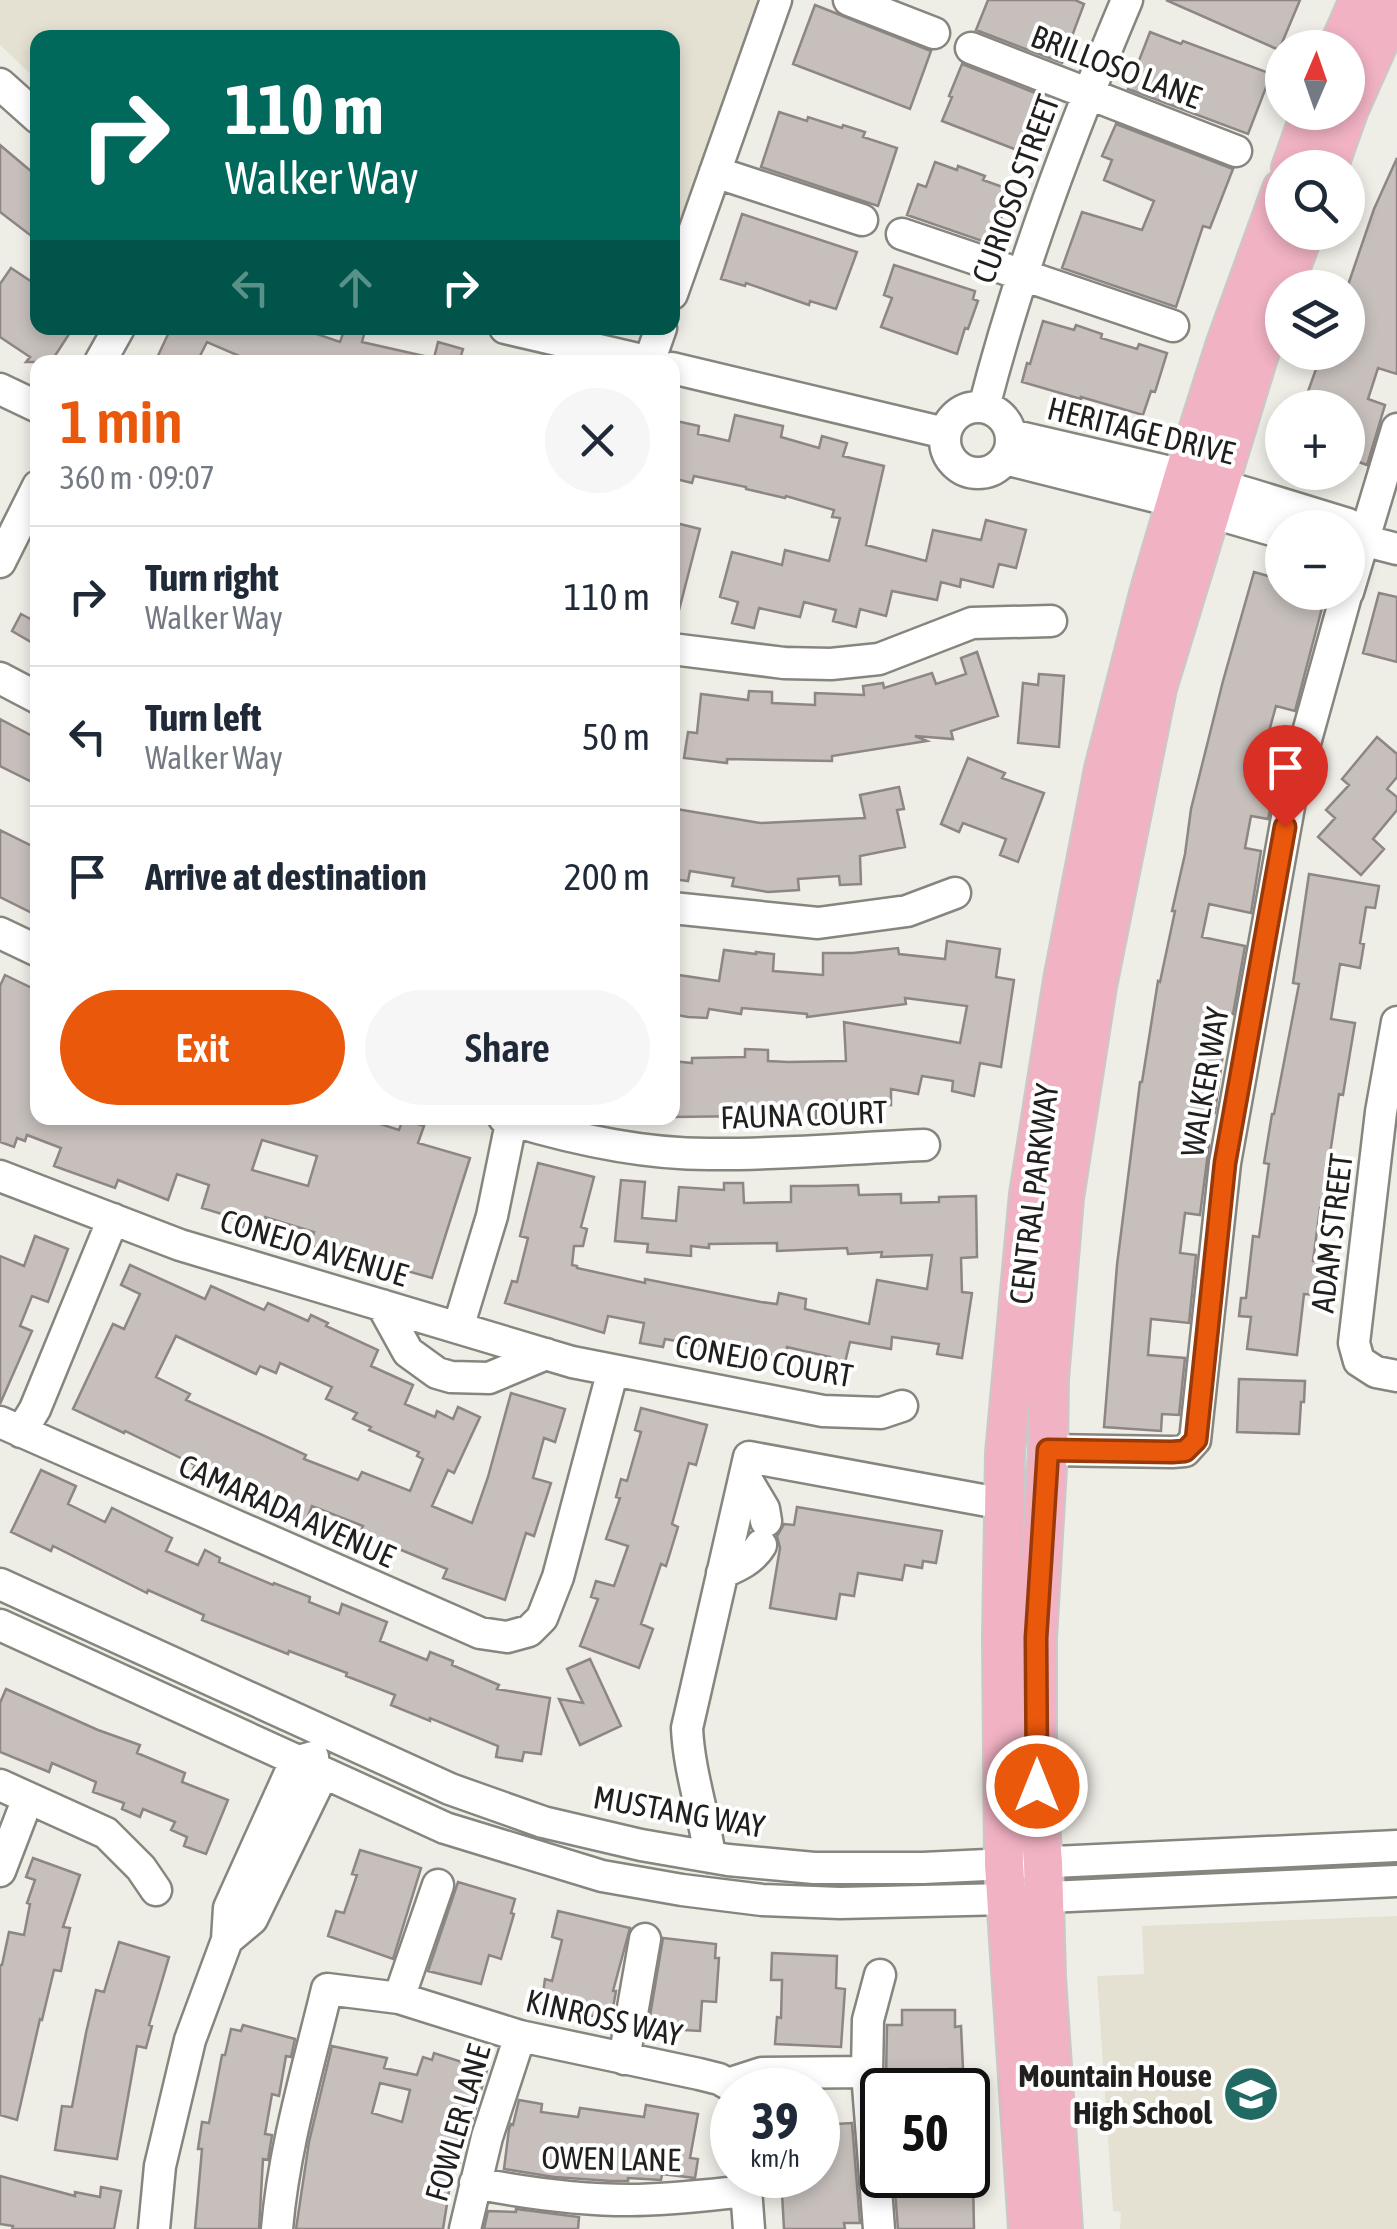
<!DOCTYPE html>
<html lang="en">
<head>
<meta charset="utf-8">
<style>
  :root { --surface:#fff; --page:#f6f6f7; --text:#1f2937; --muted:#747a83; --line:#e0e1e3; --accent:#ea580c }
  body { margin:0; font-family:"Asap Condensed",sans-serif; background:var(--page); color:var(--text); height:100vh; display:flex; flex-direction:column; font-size:38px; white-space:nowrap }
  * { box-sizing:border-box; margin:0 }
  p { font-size:32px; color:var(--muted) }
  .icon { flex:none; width:55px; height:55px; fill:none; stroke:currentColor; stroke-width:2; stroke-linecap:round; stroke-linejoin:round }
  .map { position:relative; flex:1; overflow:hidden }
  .details { position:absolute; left:30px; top:355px; width:650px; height:770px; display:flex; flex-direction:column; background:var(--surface); border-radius:20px; box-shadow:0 5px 15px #0003 }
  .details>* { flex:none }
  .banner { position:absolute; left:30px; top:30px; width:650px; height:305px; border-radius:20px; box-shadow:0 5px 15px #0003; background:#00695c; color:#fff; overflow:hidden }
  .needle { width:65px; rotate:2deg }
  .buttons { position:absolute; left:1265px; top:30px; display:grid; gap:20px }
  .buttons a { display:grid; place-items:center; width:100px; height:100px; border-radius:50%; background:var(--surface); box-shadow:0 5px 15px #0003; font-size:50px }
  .speed { position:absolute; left:710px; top:2068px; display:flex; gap:20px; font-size:50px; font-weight:700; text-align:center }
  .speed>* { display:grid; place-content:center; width:130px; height:130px; border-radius:50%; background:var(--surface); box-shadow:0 5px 15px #0003; line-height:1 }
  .speed small { font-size:25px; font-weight:400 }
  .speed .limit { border:5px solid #111; border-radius:15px; background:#fff; color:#111 }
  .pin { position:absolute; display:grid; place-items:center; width:85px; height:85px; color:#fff; margin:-102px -42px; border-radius:50% 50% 50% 0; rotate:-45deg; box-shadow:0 0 10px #0007 }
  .pin .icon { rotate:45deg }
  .me { position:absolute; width:110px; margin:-55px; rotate:0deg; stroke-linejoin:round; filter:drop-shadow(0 0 8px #0008) }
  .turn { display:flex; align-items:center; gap:35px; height:210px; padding:0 30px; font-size:45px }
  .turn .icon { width:130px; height:130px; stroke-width:2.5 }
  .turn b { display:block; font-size:70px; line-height:85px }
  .lanes { display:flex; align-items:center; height:95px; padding:0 30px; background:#0003; justify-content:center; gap:50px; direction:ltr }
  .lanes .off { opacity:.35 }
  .round { display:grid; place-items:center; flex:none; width:105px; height:105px; border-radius:52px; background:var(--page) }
  .overview { display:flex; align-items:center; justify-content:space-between; height:170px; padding:0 30px }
  h1 { font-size:60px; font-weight:600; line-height:75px; color:var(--accent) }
  .primary-button { display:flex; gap:20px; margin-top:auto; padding:20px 30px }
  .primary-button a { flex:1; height:115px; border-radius:60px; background:var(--accent); color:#fff; font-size:40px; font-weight:600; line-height:115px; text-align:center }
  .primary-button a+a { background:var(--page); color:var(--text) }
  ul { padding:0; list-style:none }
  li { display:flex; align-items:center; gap:30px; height:140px; padding:0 30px; border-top:2px solid var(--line) }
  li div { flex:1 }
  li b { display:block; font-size:38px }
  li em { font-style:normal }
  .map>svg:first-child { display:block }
  .built { fill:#e4e1d3 }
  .building { fill:#c6bfbc; stroke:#8d8684; stroke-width:2.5; fill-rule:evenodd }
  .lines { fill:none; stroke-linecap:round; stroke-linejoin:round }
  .minor-casing { stroke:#86857e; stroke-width:35 }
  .major-casing { stroke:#cac9c9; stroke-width:42 }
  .minor { stroke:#fff; stroke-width:30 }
  .major { stroke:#f1b2c3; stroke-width:38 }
  .route-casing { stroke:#983908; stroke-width:25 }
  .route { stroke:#ea580c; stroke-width:18 }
  .labels { text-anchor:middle; stroke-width:8; stroke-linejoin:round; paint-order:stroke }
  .street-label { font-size:32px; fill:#21201e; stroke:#fff }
  .poi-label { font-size:32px; font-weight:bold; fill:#21201e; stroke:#fff; text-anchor:end }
</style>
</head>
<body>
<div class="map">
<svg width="1397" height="2229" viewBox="0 0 1397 2229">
  <rect width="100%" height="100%" fill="#eeede6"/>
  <path class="built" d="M0,0H760L673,242L672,38H38L37,80L0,45Z
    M1397,1916V2229H1120L1121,2212L1113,2211L1097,1976L1144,1974L1142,1926Z"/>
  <path class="building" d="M988,0H1075L1084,4L1062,63L976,30Z
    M1166,0H1300L1279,50Z
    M815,5L931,51L910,109L793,64Z
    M1150,32L1181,44L1183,41L1269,73L1267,76L1270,77L1248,134L1128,89Z
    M962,64L1048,98L1037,126L1027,122L1017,150L942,121L952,97L949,96Z
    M779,112L807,121L808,117L842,128L843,125L865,132L863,137L897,148L878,206L761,167Z
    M1116,124L1233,169L1210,228L1203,226L1176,307L1062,268L1082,212L1142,230L1154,201L1104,180L1112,160L1102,156Z
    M0,145L38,177V241L0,212Z
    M1397,158V374L1378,368L1368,399L1385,405L1367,465L1348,458V408H1330L1305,400L1322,352H1348V285L1374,209Z
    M935,162L957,170L958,166L985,176L983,180L1011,190L997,230L990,227L985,242L907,215L918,184L926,187Z
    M742,214L857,252L836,309L810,301L809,305L746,283L745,286L721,279Z
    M894,265L975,291L973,299L978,301L968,329L965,328L957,354L881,327L892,298L884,295Z
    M11,268L38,286V328H73L51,362H26L30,357L0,337V284Z
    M1043,321L1074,330L1076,325L1102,334L1101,338L1137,349L1139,344L1167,353L1155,392L1151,391L1143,415L1081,397V399L1022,382L1027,363L1030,364Z
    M171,328H299L340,342L345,328H353L365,331L362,342L424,356L423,362H253L207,342L197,362H155Z
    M438,342L463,349L459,362H433Z
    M735,415L783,426L781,437L819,448L822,436L847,443L843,456L884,466L866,545L926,561L933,530L981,540L986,520L1026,530L1016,568L999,564L993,587L961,579L960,587L941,582L937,600L892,591L886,616L860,609L856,627L833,621L836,610L804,602L800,617L759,608L754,628L732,623L738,602L720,597L732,552L782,565L785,550L829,561L840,518L832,517L834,510L786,496L785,498L746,489V487L694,476L692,483L672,478V420L699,426L698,434L729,441Z
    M672,522L700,529L678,614H672Z
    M1254,572L1282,580V592L1323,604L1295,711L1276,706L1265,746L1283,751L1268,819L1251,816L1245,848L1261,851L1251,913L1209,904L1202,937L1245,946L1233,1014L1215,1011L1209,1050L1223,1053L1215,1113L1201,1111L1196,1144L1209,1145L1200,1215L1185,1213L1180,1253L1196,1255L1189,1323L1151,1319L1148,1355L1185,1358L1179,1415L1162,1414L1161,1431L1104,1427L1117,1265L1140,1082H1142L1158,981L1160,982L1175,911H1172L1185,854L1191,809L1223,681Z
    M1379,593L1397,597V662L1363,653Z
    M21,614L38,623V646L12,631Z
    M977,652L998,716L951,731L953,739L915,736L927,741L832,756V761L727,759V763L684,758L688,732L697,733L701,694L748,700L749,691L772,692V703L815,705V693L864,695L863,686L883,683L884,688L932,673L936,684L966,674L961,658Z
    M1039,674L1064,676L1059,747L1018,743L1023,683L1038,685Z
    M0,719L38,739V785L0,766Z
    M1377,737L1397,754V777L1387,789L1397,797V810L1373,839L1384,849L1361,875L1318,837L1335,818L1326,810L1349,785L1342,779Z
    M968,758L1005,773L1002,778L1044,793L1018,862L1000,855L1006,839L963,823L959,832L941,824Z
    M899,787L904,809L897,810L905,847L860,856L861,884L840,885L839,876L798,879L799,890L768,892L732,886L734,878L690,871L688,881L672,879V828L676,809L760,823L865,818L860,795Z
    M0,830L38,849V916L0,897Z
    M1309,874L1379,886L1375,908L1366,907L1360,943L1364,944L1360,968L1340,964L1331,1019L1355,1023L1343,1095L1339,1094L1330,1154L1334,1155L1329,1184L1335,1185L1332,1209L1320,1208L1313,1261L1320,1262L1316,1295L1304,1294L1297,1355L1247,1349L1251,1317L1239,1316L1241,1298H1246L1253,1236L1259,1237L1269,1164L1264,1163L1272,1114H1274L1299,984L1293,983Z
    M947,941L1000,949L996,977L1014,980L1001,1067L980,1063L974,1096L952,1091L953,1081L922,1076L918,1094L891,1089V1105L865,1106V1100L816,1102V1119L752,1121V1116L672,1117V1061L692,1063V1058L745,1057V1049L768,1050V1061L788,1062L846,1061L844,1022L960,1043L967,1006L905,998L906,1004L807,1017V1014L742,1008L741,1014L709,1009L707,1018L688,1017L672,1014V974L719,981L724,950L756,954V952L774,954L773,971L823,975V953H853L898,948L899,954L945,959Z
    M5,975L38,991V1118H361L399,1130L403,1119L424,1126L418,1143L470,1158L432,1278L400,1269L401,1266L363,1254L361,1263L310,1245L314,1232L265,1217L260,1232L243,1227L245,1221L202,1208L209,1185L177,1174L168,1200L118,1180L115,1188L54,1166L61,1148L27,1135L25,1141L17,1138L14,1147L0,1142V986ZM262,1140L317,1156L308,1186L252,1170Z
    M538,1163L594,1177L581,1227L587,1229L583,1246H574L572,1265L577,1266V1268L645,1283V1279L761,1302L777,1304L779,1293L806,1299L805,1309L869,1324L877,1280L927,1289L932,1255L881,1257L882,1252L848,1254L847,1248L777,1251V1243L709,1244V1248L691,1246V1256L647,1252L648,1244L615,1241L621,1180L645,1182L642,1218L676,1221L679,1187L724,1190V1183H743L744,1203L791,1202V1186H817L858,1185L859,1195L901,1194V1203L939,1202V1197L976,1196L977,1257L961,1258L962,1292L972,1293L962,1358L937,1354L939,1344L892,1337L891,1349L850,1342L841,1379L826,1375L830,1357L787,1347L785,1358L764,1354L763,1359L734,1354L733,1357L708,1353L709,1347L665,1339L663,1347L640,1343L644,1323L608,1316L604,1333L505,1303L512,1281L517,1282L528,1238L520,1236Z
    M35,1236L68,1249L48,1302L32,1296L20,1326L32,1331L0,1404V1256L24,1266Z
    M130,1265L205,1299L211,1286L264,1310L268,1303L308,1321L311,1315L328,1323L326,1326L378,1350L371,1366L413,1385L405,1404L435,1417L437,1411L453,1419L458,1407L480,1417L454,1473L448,1470L432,1506L472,1523L488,1477L511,1393L565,1409L555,1442L544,1438L533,1478L551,1483L534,1536L526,1533L505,1600L443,1578L447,1569L382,1542L377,1554L355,1545L363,1526L312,1506L305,1524L289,1519V1516L259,1502L261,1497L216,1477L215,1479L193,1469L195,1465L125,1431L124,1433L73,1409L113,1324L124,1329L140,1294L121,1285ZM176,1336L256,1374L260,1366L276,1373L280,1363L332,1387L326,1399L357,1413L353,1419L371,1427L369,1430L419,1452L417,1456L423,1459L410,1491L362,1472L358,1480L304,1459L306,1455L186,1400L190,1394L156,1377Z
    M1239,1379L1305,1381L1304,1402H1301L1299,1434L1237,1432Z
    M641,1408L707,1425L696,1465L689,1463L672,1524L678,1527L666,1566L661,1564L641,1624L653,1629L639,1668L580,1646L598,1599L591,1597L596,1581L614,1586L628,1546L606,1539L620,1498L616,1497L621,1479L627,1481L641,1432L635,1430Z
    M41,1470L76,1486L68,1504L105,1522L112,1508L172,1538L166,1551L198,1565L205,1550L220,1558L219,1562L273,1585L274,1583L310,1597L309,1602L339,1614L342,1604L387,1622L380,1641L427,1660L430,1652L453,1661L452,1665L499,1685L497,1689L550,1698L541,1754L524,1752L522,1761L496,1757L498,1746L430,1718V1721L391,1705L395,1695L346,1676L347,1673L289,1651L288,1654L202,1620L204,1615L148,1590L147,1593L53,1546L51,1551L11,1532Z
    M797,1507L942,1531L936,1563L923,1561L922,1568L905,1565L902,1580L858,1573L854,1596L840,1594L836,1619L770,1608L780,1548L777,1536L784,1524L794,1525Z
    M590,1659L621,1726L580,1745L559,1699L583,1703L567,1669Z
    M6,1689L98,1730L140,1745L137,1753L185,1773L182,1782L228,1800L206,1854L184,1846L187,1837L171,1830L175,1822L143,1809L140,1817L122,1809L124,1803L93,1792L96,1782L52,1763L49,1772L0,1752V1703Z
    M360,1850L421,1868L393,1959L328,1936L336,1911L344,1913L357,1875L352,1874Z
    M33,1858L80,1875L63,1927L70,1928L61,1971L54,1970L42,2020L40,2019L17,2120L0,2115V1965H2L9,1932L24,1935L30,1904L27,1903L35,1880L26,1877Z
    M458,1882L515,1899L511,1913L514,1914L501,1959L489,1955L481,1984L428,1971Z
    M558,1911L630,1928L613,1991H616L611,2019L541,2007L545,1979L552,1981L562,1940L552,1937Z
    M663,1938L716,1944L715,1958H719L716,2002L702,2001L700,2031L648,2028Z
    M119,1942L169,1957L149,2025L152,2026L146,2048L137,2046L117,2159L55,2150L62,2106L72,2107L86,2033L96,1990L104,1992Z
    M772,1953L837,1956L836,1988L845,1989L841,2047L775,2044L777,2017L781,2018L782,1980H771Z
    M902,2010H955V2027L961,2026L963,2069H950L951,2087L917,2088V2078L886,2079L887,2025H902Z
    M243,2025L295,2039L291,2057L286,2056L279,2096L272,2094L265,2134L272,2135L268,2160L263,2159L259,2229H195L202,2149H198L202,2122L209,2123L222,2055H225L231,2029L241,2031Z
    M332,2046L387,2058L384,2068L417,2075L423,2057L432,2060L434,2053L487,2070L469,2131L464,2130L459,2167L453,2166L443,2229H296L309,2142ZM380,2083L410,2090L402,2122L372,2113Z
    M519,2100L542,2104L541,2112L578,2117L580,2108L644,2117L646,2105L698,2114L690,2158L698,2159L695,2178L662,2174L661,2180L628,2178V2181H611L554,2177L504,2169L509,2129L511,2124L513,2125Z
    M852,2123L860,2223H844L845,2229H784L781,2175H818V2125Z
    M0,2176L75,2196V2192L100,2197L101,2187L121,2191L114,2229H12L13,2226L0,2224Z
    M973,2178L974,2229H898L895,2192H924V2180Z
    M516,2209L579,2217L578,2229H484L488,2211L516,2212Z"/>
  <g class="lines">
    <g class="minor-casing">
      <path id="minor" d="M849,0L934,33
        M971,48L1236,151
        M0,84L38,118
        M715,172L862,220
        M902,234L1173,326
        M672,294L776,0
        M505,328L651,362
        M100,362L119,328
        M649,362L661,328
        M672,368L945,433
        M0,389L38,407
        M945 440a33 33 0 1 1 66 0a33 33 0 1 1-66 0Z
        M984,407C1020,267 1071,133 1127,0
        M1011,435L1184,475L1250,494L1348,524L1362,540
        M1005,459L1176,502L1282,533
        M1348,544L1362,540L1397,549
        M0,562L38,486
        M1348,592L1397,429
        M672,649L784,663L831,664L879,659L972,623L1051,621
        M0,678L38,698
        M672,908L818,923L907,911L955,893
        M0,933L38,951
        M1397,1022L1381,1112L1354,1343L1359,1361L1376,1372L1397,1376
        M504,1118C569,1138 639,1154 708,1154C780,1155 852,1148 924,1145
        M0,1176L180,1245L572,1362L823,1411L881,1413L902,1406
        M382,1305L408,1352L437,1373L451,1377L489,1378L546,1354
        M458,1328L492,1216L512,1118
        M0,1422L455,1622L480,1633L507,1637L529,1631L542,1618L558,1577L613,1370
        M21,1432L35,1409L113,1219
        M1048,1450L1172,1452L1185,1451L1195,1440L1225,1163L1292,790L1347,592
        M745,1477L764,1509L766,1521
        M722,1573C738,1566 752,1560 761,1545
        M0,1584L450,1789L543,1822L641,1845L728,1860L814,1868H923L1397,1846
        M0,1625L445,1828L602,1876L682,1890L762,1900L840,1903L1007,1899L1397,1881
        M0,1785L106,1833L141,1868L156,1890
        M710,1857C704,1813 689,1772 687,1728L749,1457L1004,1504
        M0,1871L28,1798
        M227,1940L252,1919L323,1773
        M399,1998L438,1885
        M624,2059L645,1939
        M745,2175L749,2229
        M475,2183C526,2193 577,2200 630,2200C669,2200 708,2195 746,2191
        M154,2229L160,2166L190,2040L227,1940L229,1908L295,1762L313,1757
        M277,2229C284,2147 308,2068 327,1989L399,1998L520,2036L699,2074L719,2079L728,2084L762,2073L867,2072
        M465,2229L487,2137L520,2036
        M879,2229L867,2072L868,2020L880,1975"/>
    </g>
    <g class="major-casing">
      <path id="major" d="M1338,48L1359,0
        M1291,168L1311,112
        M1328,168L1349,109L1397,1
        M1283,288L1304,232
        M1028,2229L1004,1864L1002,1638L1005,1453L1029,1194L1063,980L1104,769L1150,590L1184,475L1225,346L1282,189
        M1063,2229L1046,1978L1043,1863L1037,1787V1638L1048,1450L1049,1379L1064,1198L1097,986L1157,688L1258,357L1282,290"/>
    </g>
    <use href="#minor" class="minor"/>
    <use href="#major" class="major"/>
  </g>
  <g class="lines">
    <g class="route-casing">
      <path id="route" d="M1037,1786L1036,1638L1048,1450L1172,1452L1185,1451L1196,1440L1225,1163L1285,827"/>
    </g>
    <use href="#route" class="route"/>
  </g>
  <defs>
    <g id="school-disc" transform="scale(2.875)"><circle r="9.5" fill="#206a63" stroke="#fff"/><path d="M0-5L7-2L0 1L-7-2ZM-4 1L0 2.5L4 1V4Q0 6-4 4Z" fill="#fff"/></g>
  </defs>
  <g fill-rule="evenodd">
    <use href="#school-disc" x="1251" y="2094"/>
  </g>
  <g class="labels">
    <g class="street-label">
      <text transform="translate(1116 67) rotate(21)" y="11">BRILLOSO LANE</text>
      <text transform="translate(1016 189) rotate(-70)" y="11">CURIOSO STREET</text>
      <text transform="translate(1141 431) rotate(14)" y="11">HERITAGE DRIVE</text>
      <text transform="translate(1205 1082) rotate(-80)" y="11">WALKER WAY</text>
      <text transform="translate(804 1115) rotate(-2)" y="11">FAUNA COURT</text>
      <text transform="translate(1034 1194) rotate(-83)" y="11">CENTRAL PARKWAY</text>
      <text transform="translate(1332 1233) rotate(-83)" y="11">ADAM STREET</text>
      <text transform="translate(314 1248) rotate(17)" y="11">CONEJO AVENUE</text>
      <text transform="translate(764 1361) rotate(10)" y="11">CONEJO COURT</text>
      <text transform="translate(287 1511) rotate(24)" y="11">CAMARADA AVENUE</text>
      <text transform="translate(679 1812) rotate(10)" y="11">MUSTANG WAY</text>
      <text transform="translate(604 2018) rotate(13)" y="11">KINROSS WAY</text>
      <text transform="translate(458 2123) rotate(-74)" y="11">FOWLER LANE</text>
      <text transform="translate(611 2159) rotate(1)" y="11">OWEN LANE</text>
    </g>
    <g class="poi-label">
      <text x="1212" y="2087">Mountain House<tspan x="1212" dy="37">High School</tspan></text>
    </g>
  </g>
</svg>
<div class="buttons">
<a><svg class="needle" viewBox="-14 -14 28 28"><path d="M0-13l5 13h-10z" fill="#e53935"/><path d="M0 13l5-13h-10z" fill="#747a83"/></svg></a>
<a><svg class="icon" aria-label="search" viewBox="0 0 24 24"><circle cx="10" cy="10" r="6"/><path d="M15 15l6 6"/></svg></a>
<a><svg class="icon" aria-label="layers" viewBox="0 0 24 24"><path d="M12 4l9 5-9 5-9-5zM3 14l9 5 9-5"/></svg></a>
<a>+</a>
<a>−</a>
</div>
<div class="speed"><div>39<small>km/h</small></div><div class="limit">50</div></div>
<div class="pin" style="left:1285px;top:827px;background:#d93025"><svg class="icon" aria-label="arrive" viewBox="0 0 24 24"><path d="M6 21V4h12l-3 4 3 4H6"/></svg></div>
<svg class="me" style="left:1037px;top:1786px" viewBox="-20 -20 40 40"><circle r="17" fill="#ea580c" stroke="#fff" stroke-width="3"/><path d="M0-11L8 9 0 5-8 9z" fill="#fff"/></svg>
<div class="banner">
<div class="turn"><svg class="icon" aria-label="right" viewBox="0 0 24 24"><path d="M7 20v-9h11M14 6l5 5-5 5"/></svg><div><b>110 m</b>Walker Way</div></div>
<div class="lanes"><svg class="icon off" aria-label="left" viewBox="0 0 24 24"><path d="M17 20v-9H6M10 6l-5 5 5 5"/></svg><svg class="icon off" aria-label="ahead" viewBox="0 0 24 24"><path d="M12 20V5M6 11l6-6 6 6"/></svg><svg class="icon" aria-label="right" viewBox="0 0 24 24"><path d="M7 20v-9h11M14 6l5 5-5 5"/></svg></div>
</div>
<section class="details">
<div class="overview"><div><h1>1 min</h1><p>360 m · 09:07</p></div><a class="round"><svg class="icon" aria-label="close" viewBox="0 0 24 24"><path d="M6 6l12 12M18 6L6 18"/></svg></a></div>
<ul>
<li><svg class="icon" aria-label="right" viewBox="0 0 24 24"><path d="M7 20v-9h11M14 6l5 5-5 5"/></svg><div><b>Turn right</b><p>Walker Way</p></div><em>110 m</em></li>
<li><svg class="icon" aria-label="left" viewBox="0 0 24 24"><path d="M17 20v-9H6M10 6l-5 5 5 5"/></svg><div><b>Turn left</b><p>Walker Way</p></div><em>50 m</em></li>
<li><svg class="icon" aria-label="arrive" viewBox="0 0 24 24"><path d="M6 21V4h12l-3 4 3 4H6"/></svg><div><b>Arrive at destination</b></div><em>200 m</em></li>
</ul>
<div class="primary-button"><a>Exit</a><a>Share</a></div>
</section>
</div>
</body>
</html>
